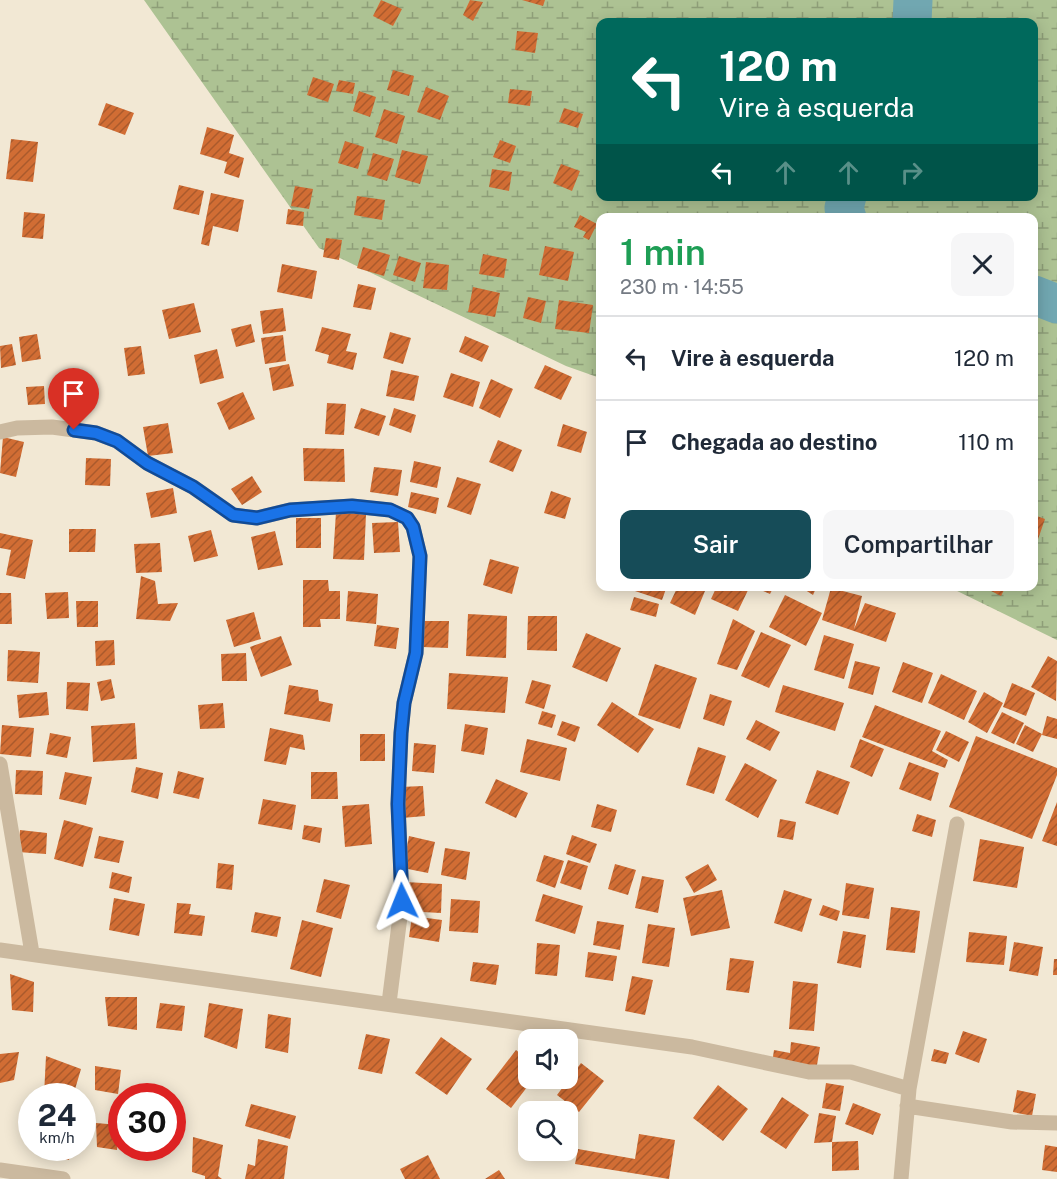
<!DOCTYPE html>
<html lang="pt">
<head>
<meta charset="utf-8">
<style>
  :root { --surface:#fff; --page:#f6f6f7; --text:#1f2937; --muted:#747a83; --line:#e0e1e3; --accent:#164c58 }
  body { margin:0; font-family:"Public Sans",sans-serif; background:var(--page); color:var(--text); height:100vh; display:flex; flex-direction:column; font-size:22px; white-space:nowrap }
  * { box-sizing:border-box; margin:0 }
  p { font-size:20px; color:var(--muted) }
  .icon { flex:none; width:33px; height:33px; fill:none; stroke:currentColor; stroke-width:2; stroke-linecap:round; stroke-linejoin:round }
  .map { position:relative; flex:1; overflow:hidden }
  .sheet { position:absolute; left:596px; top:213px; width:442px; height:378px; display:flex; flex-direction:column; background:var(--surface); border-radius:12px; box-shadow:0 3px 15px #0003 }
  .sheet>* { flex:none }
  .guide { position:absolute; left:596px; top:18px; width:442px; height:183px; border-radius:12px; box-shadow:0 3px 15px #0003; background:#00695c; color:#fff; overflow:hidden }
  .controls { position:absolute; left:518px; top:1029px; display:grid; gap:12px }
  .controls a { display:grid; place-items:center; width:60px; height:60px; border-radius:12px; background:var(--surface); box-shadow:0 3px 15px #0003; font-size:30px }
  .speed { position:absolute; left:18px; top:1083px; display:flex; gap:12px; font-size:30px; font-weight:700; text-align:center }
  .speed>* { display:grid; place-content:center; width:78px; height:78px; border-radius:50%; background:var(--surface); box-shadow:0 3px 15px #0003; line-height:1 }
  .speed small { font-size:15px; font-weight:400 }
  .speed .limit { border:9px solid #d22; background:#fff; color:#111 }
  .pin { position:absolute; display:grid; place-items:center; width:51px; height:51px; color:#fff; margin:-62px -26px; border-radius:50% 50% 50% 0; rotate:-45deg; box-shadow:0 0 6px #0007 }
  .pin .icon { rotate:45deg }
  .me { position:absolute; width:66px; margin:-33px; rotate:358deg; stroke-linejoin:round; filter:drop-shadow(0 0 4px #0008) }
  .turn { display:flex; align-items:center; gap:21px; height:126px; padding:0 24px; font-size:27px }
  .turn .icon { width:78px; height:78px; stroke-width:2.5 }
  .turn b { display:block; font-size:42px; line-height:51px }
  .lanes { display:flex; align-items:center; height:57px; padding:0 24px; background:#0003; justify-content:center; gap:30px; direction:ltr }
  .lanes .off { opacity:.35 }
  .round { display:grid; place-items:center; flex:none; width:63px; height:63px; border-radius:12px; background:var(--page) }
  .headline { display:flex; align-items:center; justify-content:space-between; height:102px; padding:0 24px }
  h1 { font-size:36px; font-weight:600; line-height:45px; color:#1e9e55 }
  .button { display:flex; gap:12px; margin-top:auto; padding:12px 24px }
  .button a { flex:1; height:69px; border-radius:12px; background:var(--accent); color:#fff; font-size:24px; font-weight:600; line-height:69px; text-align:center }
  .button a+a { background:var(--page); color:var(--text) }
  ul { padding:0; list-style:none }
  li { display:flex; align-items:center; gap:18px; height:84px; padding:0 24px; border-top:2px solid var(--line) }
  li div { flex:1 }
  li b { display:block; font-size:22px }
  li em { font-style:normal }
  .map>svg:first-child { display:block }
  .wetland { fill:url(#wetland-marsh); fill-rule:evenodd }
  .lines { fill:none; stroke-linecap:round; stroke-linejoin:round }
  .river { stroke:#71a7b1; stroke-width:39 }
  .building { fill:url(#building-hatch) }
  .minor { stroke:#cbb99f; stroke-width:15 }
  .route-casing { stroke:#114b97; stroke-width:15 }
  .route { stroke:#1a73e8; stroke-width:10 }
</style>
</head>
<body>
<div class="map">
<svg width="1057" height="1179" viewBox="0 0 1057 1179">
  <defs>
    <pattern id="wetland-marsh" width="20" height="14" patternUnits="userSpaceOnUse" patternTransform="scale(1.5)"><rect width="20" height="14" fill="#adc293"/><path d="M1 5h8M5 5V1M11 12h8M15 12V8" fill="none" stroke="#8e9e78"/></pattern>
    <pattern id="building-hatch" width="6" height="6" patternUnits="userSpaceOnUse" patternTransform="scale(1.5)"><rect width="6" height="6" fill="#d16d34"/><path d="M-1 1l2-2M0 6l6-6M5 7l2-2" fill="none" stroke="#aa5a2c"/></pattern>
  </defs>
  <rect width="100%" height="100%" fill="#f2e8d4"/>
  <path class="wetland" d="M144,0H1057V640L949,587L1034,586V218H600V378L566,366L319,248ZM600,22H1034V196H600Z"/>
  <g class="lines">
    <path class="river" d="M912,22L913,0
      M847,196L844,208L847,218
      M1034,295L1057,304"/>
  </g>
  <path class="building" d="M381,0L402,9L393,26L373,16Z
    M470,0L483,2L473,21L463,15Z
    M522,0H545L543,6Z
    M517,31L538,33L535,53L515,50Z
    M393,70L414,76L409,96L387,90Z
    M313,77L334,84L328,102L307,95Z
    M339,80L355,83L353,94L336,91Z
    M426,87L449,96L440,120L417,112Z
    M510,89L532,91L530,106L508,103Z
    M359,91L376,97L370,117L353,111Z
    M106,103L134,113L125,135L98,125Z
    M564,108L583,114L578,128L559,122Z
    M384,109L405,116L397,144L375,137Z
    M207,127L234,135L229,153L244,158L239,178L224,173L227,162L200,154Z
    M11,139L38,142L33,182L6,179Z
    M500,140L516,146L510,163L493,157Z
    M345,141L364,147L358,169L338,163Z
    M402,150L428,156L420,184L395,177Z
    M373,153L394,159L387,181L367,175Z
    M561,164L580,171L572,191L553,183Z
    M492,169L512,172L509,191L489,187Z
    M179,185L204,191L199,215L173,209Z
    M295,186L313,189L309,209L291,206Z
    M211,193L244,200L238,232L213,226L209,246L201,244Z
    M357,196L385,200L382,220L354,215Z
    M288,209L304,212L303,226L286,224Z
    M24,212L45,214L43,239L22,237Z
    M580,215L597,224L589,240L583,237L586,232L574,227Z
    M326,238L342,240L339,260L323,257Z
    M545,246L574,252L568,281L539,275Z
    M363,247L390,255L384,276L357,268Z
    M483,254L507,259L504,278L479,274Z
    M399,256L421,263L415,282L393,275Z
    M426,262L449,265L447,290L423,288Z
    M282,264L317,271L312,299L277,292Z
    M358,284L376,288L371,310L353,307Z
    M473,287L500,293L495,317L468,312Z
    M528,297L546,301L541,323L523,318Z
    M559,300L593,305L589,333L555,329Z
    M194,303L201,332L169,339L162,310Z
    M283,308L286,331L263,334L260,311Z
    M251,324L255,342L236,347L231,329Z
    M322,327L351,334L346,351L357,353L353,370L327,363L329,355L315,351Z
    M390,332L411,338L403,364L383,358Z
    M37,334L41,359L22,362L19,337Z
    M283,335L286,361L265,364L261,338Z
    M465,336L489,346L482,362L459,352Z
    M12,344L16,365L1,368L0,346Z
    M141,346L145,374L128,376L124,348Z
    M217,349L224,378L200,384L194,355Z
    M289,364L294,386L273,391L269,368Z
    M545,365L572,377L561,400L534,388Z
    M391,370L419,376L414,401L386,396Z
    M451,373L480,382L473,407L443,397Z
    M491,379L513,389L500,418L479,408Z
    M44,386L45,404L28,405L26,387Z
    M243,392L255,419L229,430L217,403Z
    M327,403L346,404L344,435L325,434Z
    M361,408L386,416L379,436L354,428Z
    M394,408L416,415L411,433L389,425Z
    M168,423L173,453L148,456L143,427Z
    M563,424L587,432L581,453L557,446Z
    M3,437L24,442L16,477L0,473Z
    M498,440L522,450L513,472L489,462Z
    M303,448L344,449L345,482L304,481Z
    M86,458L111,459L110,486L85,485Z
    M414,461L441,467L437,488L410,482Z
    M374,467L402,470L398,496L370,492Z
    M252,476L262,492L242,505L231,489Z
    M457,477L481,484L471,515L447,507Z
    M173,488L177,513L151,518L146,493Z
    M551,491L571,498L565,519L544,513Z
    M411,492L439,498L436,514L408,507Z
    M336,512L366,514L364,560L333,559Z
    M1034,515L1045,519L1036,545L1034,544Z
    M296,518H321V548H296Z
    M398,522L400,552L374,553L372,523Z
    M69,529H96L95,552H69Z
    M211,530L218,556L194,562L188,536Z
    M275,531L283,565L258,570L251,537Z
    M0,533L33,540L25,579L6,575L11,550L0,548Z
    M160,543L162,572L136,573L134,544Z
    M490,559L519,567L512,594L483,585Z
    M141,576L155,581L158,604L178,603L170,621L136,619Z
    M303,580H328L329,591H340V619H320L321,627H303Z
    M630,586H667L662,600L629,589Z
    M678,586H695L705,591L695,615L670,603Z
    M717,586H750L738,611L711,599Z
    M752,586H774L770,594Z
    M799,586H817L813,595Z
    M981,586H1006L1001,596Z
    M831,588L862,596L854,629L865,603L896,613L886,642L822,620Z
    M348,591L378,594L376,624L346,621Z
    M68,592L69,618L47,619L45,593Z
    M0,593H11L12,624H0Z
    M785,595L822,613L806,646L769,627Z
    M634,597L659,604L656,617L630,610Z
    M76,601H98V627H77Z
    M254,612L261,639L234,647L226,620Z
    M468,614L507,616L506,658L466,656Z
    M528,616H557V651L527,650Z
    M733,619L755,631L737,670L717,664Z
    M422,621H449L448,648L422,647Z
    M377,625L399,628L396,649L374,646Z
    M761,632L791,645L769,688L741,676Z
    M586,633L621,648L607,682L572,667Z
    M824,635L854,644L844,679L814,670Z
    M281,636L292,665L261,677L250,647Z
    M114,640L115,665L96,666L95,641Z
    M8,650L40,652L38,683L7,681Z
    M246,653L247,681H222L221,654Z
    M1048,656L1057,661L1056,701L1031,687Z
    M855,661L880,667L873,695L848,688Z
    M903,662L933,673L922,703L892,692Z
    M655,664L697,678L680,729L638,715Z
    M449,673L508,677L505,713L447,709Z
    M941,674L977,691L964,720L928,703Z
    M111,679L115,698L101,701L97,682Z
    M532,680L551,685L544,709L525,703Z
    M67,682L90,683L88,711L66,709Z
    M1012,683L1035,693L1026,716L1003,707Z
    M289,685L318,690L319,701L333,704L330,722L284,714Z
    M783,685L844,703L835,731L775,712Z
    M47,692L49,715L19,718L17,695Z
    M984,692L1003,703L987,733L968,722Z
    M710,694L732,701L724,726L703,719Z
    M612,702L654,729L638,753L597,725Z
    M223,703L225,728L200,729L198,705Z
    M875,705L941,731L932,751L948,760L945,768L862,737Z
    M542,711L556,715L552,728L538,724Z
    M1002,712L1024,723L1014,744L991,733Z
    M1047,716L1057,719V739L1042,735Z
    M756,720L780,732L770,751L746,739Z
    M562,721L580,727L575,742L557,735Z
    M135,723L137,759L93,762L91,726Z
    M465,724L488,728L484,755L461,751Z
    M2,725L34,728L31,757L0,754Z
    M1025,725L1042,734L1033,752L1016,744Z
    M270,728L303,735L305,750L290,747L286,765L264,761Z
    M946,731L969,742L959,762L936,750Z
    M50,733L71,737L67,758L46,754Z
    M360,734H385V761H360Z
    M976,736L1057,768V775L1032,839L949,807Z
    M527,739L567,748L560,781L520,772Z
    M860,739L884,749L872,777L850,767Z
    M414,743L436,745L434,773L412,771Z
    M698,747L726,756L714,794L686,785Z
    M909,762L939,773L931,801L899,789Z
    M745,763L777,780L758,818L725,800Z
    M136,767L163,773L158,799L131,792Z
    M16,770L43,771L42,795L15,794Z
    M817,770L850,782L838,815L805,803Z
    M178,771L204,778L199,799L173,793Z
    M65,772L92,777L86,805L59,799Z
    M311,772H337L338,799H311Z
    M496,779L528,793L516,818L485,803Z
    M423,786L425,816L402,818L400,787Z
    M263,799L296,805L292,830L258,824Z
    M1057,802V846L1042,841Z
    M369,804L372,844L345,847L342,806Z
    M597,804L617,810L611,832L591,827Z
    M917,814L936,820L932,837L912,831Z
    M780,819L796,822L793,840L777,837Z
    M64,820L93,828L83,867L54,859Z
    M304,825L322,828L320,843L302,839Z
    M20,830L47,833L46,854L18,852Z
    M572,835L597,844L590,863L566,854Z
    M99,836L124,841L119,863L94,858Z
    M409,836L435,842L428,873L403,868Z
    M980,839L1024,847L1017,888L973,881Z
    M445,848L470,852L466,880L441,875Z
    M544,855L564,861L555,888L536,881Z
    M568,860L588,866L581,890L560,883Z
    M218,863L234,865L232,890L216,888Z
    M615,864L636,870L628,895L608,889Z
    M708,864L717,880L694,893L685,877Z
    M112,872L132,877L129,893L109,888Z
    M642,876L664,880L658,913L635,908Z
    M324,879L350,885L341,919L316,912Z
    M405,882L442,884L441,913L403,911Z
    M846,883L874,888L869,919L842,915Z
    M722,890L730,928L691,936L683,898Z
    M784,890L812,899L802,932L774,923Z
    M543,894L583,906L575,934L535,921Z
    M114,898L145,904L139,936L109,930Z
    M451,899L480,901L478,933L449,931Z
    M177,903L191,904L189,914L205,916L202,936L174,933Z
    M823,905L840,911L837,921L819,915Z
    M891,907L920,911L915,953L886,950Z
    M255,912L281,917L277,937L251,932Z
    M412,916L442,920L439,942L409,937Z
    M302,920L333,928L321,977L290,969Z
    M597,921L624,925L620,950L593,945Z
    M648,924L675,928L669,967L642,963Z
    M843,931L866,935L861,968L837,963Z
    M969,932L1007,936L1004,965L966,962Z
    M1014,942L1043,947L1038,976L1009,971Z
    M537,943L560,945L557,976L535,974Z
    M588,952L617,956L613,981L585,977Z
    M730,958L754,961L749,993L726,990Z
    M1054,959H1057V975H1053Z
    M473,962L499,965L496,985L470,981Z
    M10,974L34,982L33,1012L12,1010Z
    M632,976L653,980L645,1015L625,1011Z
    M793,981L818,984L814,1031L789,1029Z
    M105,997H137V1030L108,1026Z
    M160,1003L185,1006L182,1031L156,1028Z
    M209,1003L243,1009L237,1049L204,1037Z
    M268,1014L291,1018L288,1053L265,1048Z
    M963,1031L987,1039L979,1063L955,1054Z
    M366,1034L390,1039L382,1074L358,1069Z
    M441,1037L472,1059L447,1095L415,1073Z
    M791,1042L820,1047L816,1071L772,1063L774,1050L790,1053Z
    M934,1049L949,1053L946,1064L931,1061Z
    M516,1050L528,1060V1078H534L511,1108L486,1089Z
    M19,1052L14,1080L0,1083V1054Z
    M46,1056L81,1069L73,1096L44,1095Z
    M581,1063L604,1081L579,1112L557,1095Z
    M95,1066L121,1070L118,1094L95,1090Z
    M826,1083L844,1086L840,1111L822,1108Z
    M718,1085L748,1109L723,1141L693,1118Z
    M1017,1090L1036,1094L1032,1116L1013,1112Z
    M782,1097L809,1115L786,1149L760,1132Z
    M853,1103L881,1114L873,1135L845,1124Z
    M251,1104L296,1116L290,1139L245,1126Z
    M819,1113L836,1116L832,1142L814,1143Z
    M96,1123L119,1125L117,1150L97,1147Z
    M639,1134L675,1140L669,1179L575,1164L578,1149L635,1159Z
    M193,1137L223,1145L218,1176L222,1179H205V1176L192,1172Z
    M258,1139L288,1146L284,1179H245L248,1164L255,1166Z
    M858,1141L859,1170L832,1171V1142Z
    M1045,1145L1057,1147V1172L1042,1170Z
    M44,1148H71L69,1160L44,1156Z
    M428,1155L440,1179H405L400,1169Z
    M499,1170L505,1179H485Z"/>
  <g class="lines">
    <path class="minor" d="M0,432L17,428L52,427L96,433L117,441L147,463L193,487L233,515L257,518L290,510L352,506L390,510L407,518L413,527L420,556L416,653L404,703L401,733L398,804L402,901L389,1003
      M0,764L32,953
      M0,950L692,1047L809,1072H851L909,1089L901,1179
      M909,1089L957,824
      M907,1106L1012,1122L1057,1123
      M0,1170L63,1179"/>
  </g>
  <g class="lines">
    <g class="route-casing">
      <path id="route" d="M74,430L96,433L117,441L147,463L193,487L233,515L257,518L290,510L352,506L390,510L407,518L413,527L420,556L416,653L404,703L401,733L398,804L402,901"/>
    </g>
    <use href="#route" class="route"/>
  </g>
</svg>
<div class="controls">
<a><svg class="icon" aria-label="sound" viewBox="0 0 24 24"><path d="M4 9h4l5-4v14l-5-4H4zM17 9q2 3 0 6"/></svg></a>
<a><svg class="icon" aria-label="search" viewBox="0 0 24 24"><circle cx="10" cy="10" r="6"/><path d="M15 15l6 6"/></svg></a>
</div>
<div class="speed"><div>24<small>km/h</small></div><div class="limit">30</div></div>
<div class="pin" style="left:74px;top:430px;background:#d93025"><svg class="icon" aria-label="arrive" viewBox="0 0 24 24"><path d="M6 21V4h12l-3 4 3 4H6"/></svg></div>
<svg class="me" style="left:402px;top:901px" viewBox="-20 -20 40 40"><path d="M0-17L14 15 0 8-14 15z" fill="#1a73e8" stroke="#fff" stroke-width="4"/></svg>
<div class="guide">
<div class="turn"><svg class="icon" aria-label="left" viewBox="0 0 24 24"><path d="M17 20v-9H6M10 6l-5 5 5 5"/></svg><div><b>120 m</b>Vire à esquerda</div></div>
<div class="lanes"><svg class="icon" aria-label="left" viewBox="0 0 24 24"><path d="M17 20v-9H6M10 6l-5 5 5 5"/></svg><svg class="icon off" aria-label="ahead" viewBox="0 0 24 24"><path d="M12 20V5M6 11l6-6 6 6"/></svg><svg class="icon off" aria-label="ahead" viewBox="0 0 24 24"><path d="M12 20V5M6 11l6-6 6 6"/></svg><svg class="icon off" aria-label="right" viewBox="0 0 24 24"><path d="M7 20v-9h11M14 6l5 5-5 5"/></svg></div>
</div>
<section class="sheet">
<div class="headline"><div><h1>1 min</h1><p>230 m · 14:55</p></div><a class="round"><svg class="icon" aria-label="close" viewBox="0 0 24 24"><path d="M6 6l12 12M18 6L6 18"/></svg></a></div>
<ul>
<li><svg class="icon" aria-label="left" viewBox="0 0 24 24"><path d="M17 20v-9H6M10 6l-5 5 5 5"/></svg><div><b>Vire à esquerda</b></div><em>120 m</em></li>
<li><svg class="icon" aria-label="arrive" viewBox="0 0 24 24"><path d="M6 21V4h12l-3 4 3 4H6"/></svg><div><b>Chegada ao destino</b></div><em>110 m</em></li>
</ul>
<div class="button"><a>Sair</a><a>Compartilhar</a></div>
</section>
</div>
</body>
</html>
